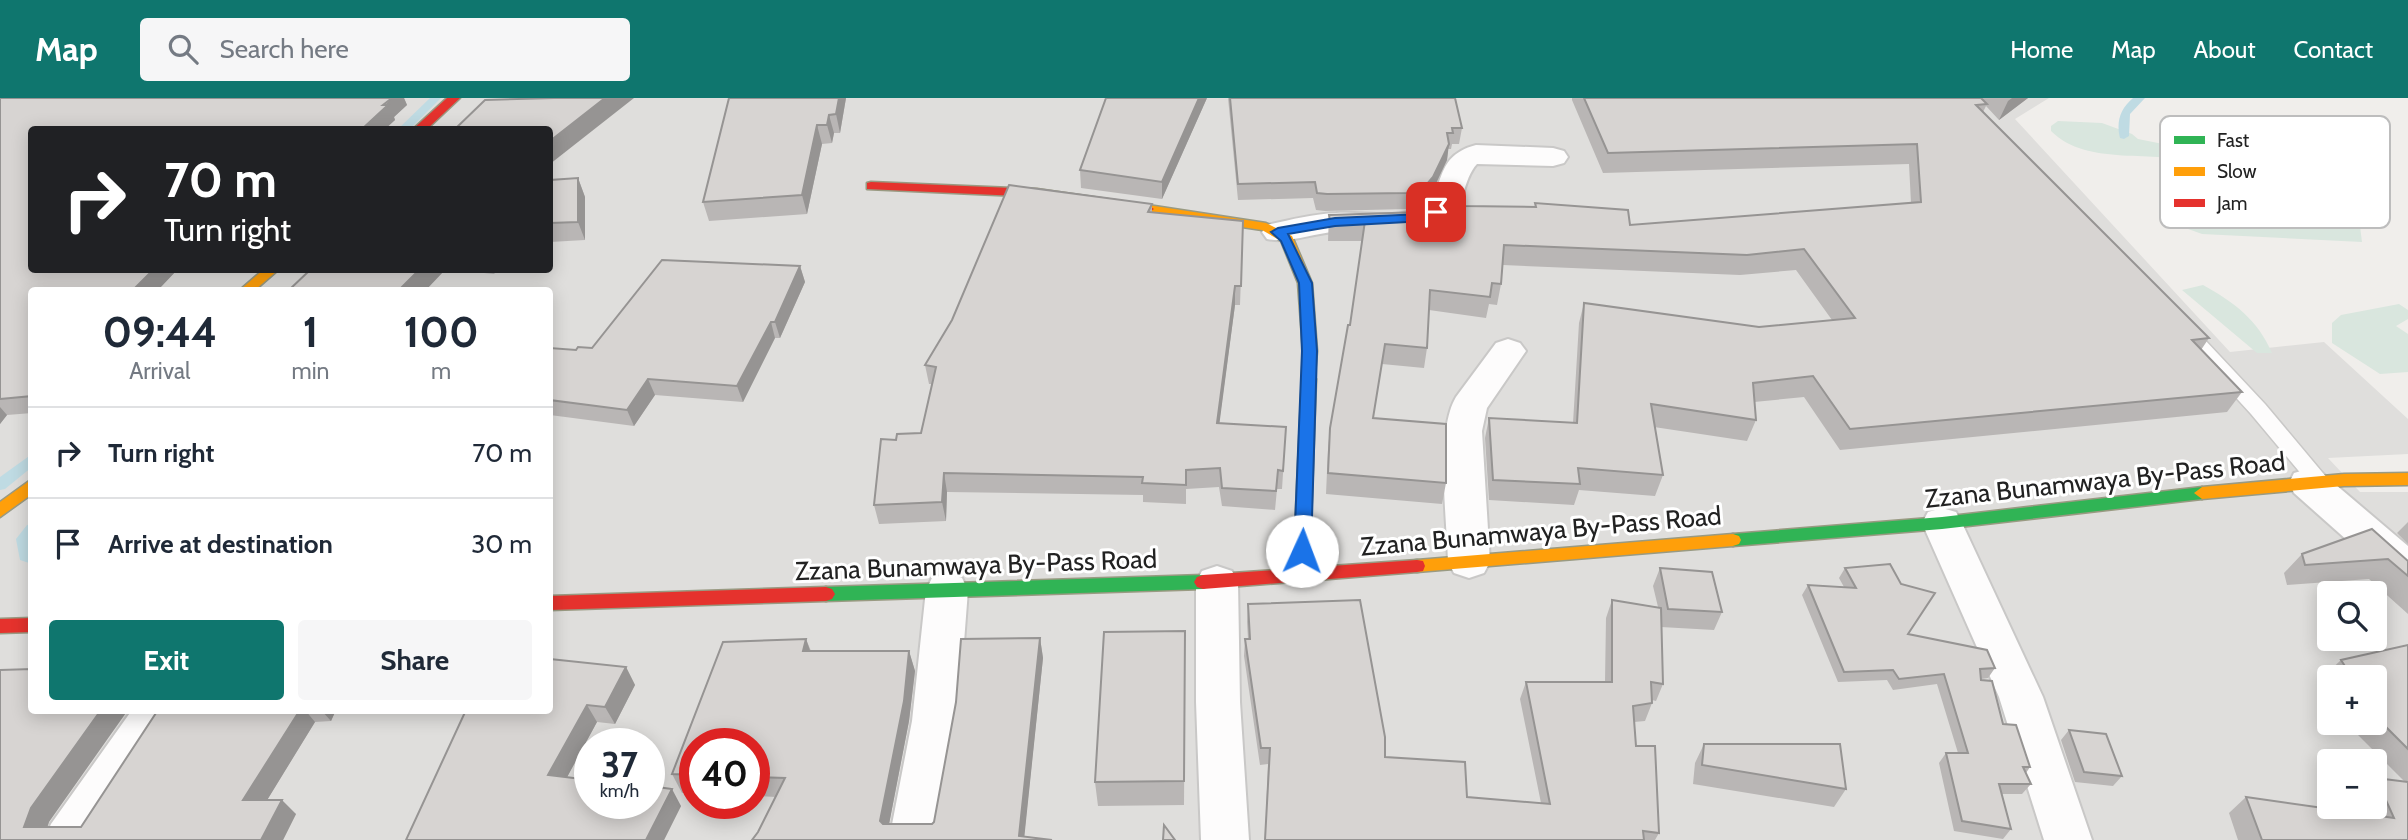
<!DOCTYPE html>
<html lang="en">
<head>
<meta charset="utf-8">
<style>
  :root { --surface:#fff; --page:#f6f6f7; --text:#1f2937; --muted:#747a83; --line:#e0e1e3; --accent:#0f766e }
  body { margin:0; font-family:Cabin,sans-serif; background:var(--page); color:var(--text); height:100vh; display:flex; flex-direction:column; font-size:26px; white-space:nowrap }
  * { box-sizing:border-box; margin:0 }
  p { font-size:23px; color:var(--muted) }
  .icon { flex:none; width:38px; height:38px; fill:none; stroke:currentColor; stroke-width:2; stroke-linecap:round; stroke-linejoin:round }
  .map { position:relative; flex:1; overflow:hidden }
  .drawer { position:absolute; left:28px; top:189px; width:525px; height:427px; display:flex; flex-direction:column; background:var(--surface); border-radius:7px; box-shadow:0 4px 18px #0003 }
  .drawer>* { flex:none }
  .hud { position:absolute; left:28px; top:28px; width:525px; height:147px; border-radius:7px; box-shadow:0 4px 18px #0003; background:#202124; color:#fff; overflow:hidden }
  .controls { position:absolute; left:2317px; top:483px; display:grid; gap:14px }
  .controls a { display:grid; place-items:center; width:70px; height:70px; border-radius:7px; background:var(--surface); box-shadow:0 4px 18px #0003; font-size:35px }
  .speed { position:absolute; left:574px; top:630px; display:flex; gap:14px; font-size:35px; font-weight:700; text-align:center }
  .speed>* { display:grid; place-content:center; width:91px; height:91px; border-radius:50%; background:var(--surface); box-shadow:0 4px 18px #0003; line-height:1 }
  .speed small { font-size:18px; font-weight:400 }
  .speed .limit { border:10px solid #d22; background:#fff; color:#111 }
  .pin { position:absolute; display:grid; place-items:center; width:60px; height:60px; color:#fff; margin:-30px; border-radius:14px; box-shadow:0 4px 10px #0006 }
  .me { position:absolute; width:77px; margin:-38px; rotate:2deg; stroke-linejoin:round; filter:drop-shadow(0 0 5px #0008) }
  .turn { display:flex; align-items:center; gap:24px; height:147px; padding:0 21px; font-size:32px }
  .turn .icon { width:91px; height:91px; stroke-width:2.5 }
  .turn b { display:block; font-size:49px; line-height:60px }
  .eta { display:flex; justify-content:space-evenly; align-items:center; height:119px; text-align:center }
  .eta b { font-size:42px; font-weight:800; line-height:49px }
  .primary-button { display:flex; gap:14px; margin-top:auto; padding:14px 21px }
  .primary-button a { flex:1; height:80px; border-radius:7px; background:var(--accent); color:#fff; font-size:28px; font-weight:800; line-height:80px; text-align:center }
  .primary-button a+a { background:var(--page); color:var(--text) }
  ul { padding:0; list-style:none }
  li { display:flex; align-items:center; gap:21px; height:91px; padding:0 21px; border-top:2px solid var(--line) }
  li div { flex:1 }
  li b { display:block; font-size:26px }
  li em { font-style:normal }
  header { display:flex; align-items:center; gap:42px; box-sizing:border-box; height:98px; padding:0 35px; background:var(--accent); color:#fff }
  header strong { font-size:33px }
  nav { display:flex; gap:38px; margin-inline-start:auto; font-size:24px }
  .search { width:490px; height:63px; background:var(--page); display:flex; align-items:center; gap:18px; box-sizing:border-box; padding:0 24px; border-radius:7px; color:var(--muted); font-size:26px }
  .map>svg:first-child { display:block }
  .residential { fill:#dfdedc; fill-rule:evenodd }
  .wetland { fill:#d9e6de }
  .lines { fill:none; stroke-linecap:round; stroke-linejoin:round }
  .stream { fill:#bfdbe3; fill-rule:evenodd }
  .lane-casing { stroke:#c9c8c7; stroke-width:3 }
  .street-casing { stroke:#c9c8c7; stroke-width:4 }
  .fast-casing { stroke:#999a82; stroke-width:3 }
  .slow-casing { stroke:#999a82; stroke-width:3 }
  .jam-casing { stroke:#999a82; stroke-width:3 }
  .lane { fill:#fdfcfc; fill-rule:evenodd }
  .street { fill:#fdfcfc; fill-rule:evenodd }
  .fast { fill:#30b455; fill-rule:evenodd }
  .slow { fill:#ff9f0a; fill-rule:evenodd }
  .jam { fill:#e5322d; fill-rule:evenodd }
  .wall { fill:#b9b6b5 }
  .shaded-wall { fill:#969493 }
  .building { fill:#d7d4d2; stroke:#969493; stroke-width:2 }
  .route { fill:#1a73e8; stroke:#114b97; stroke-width:2 }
  .labels { text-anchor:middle; stroke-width:6; stroke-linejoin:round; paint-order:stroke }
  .street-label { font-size:26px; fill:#222; stroke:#fff }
  .key { fill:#fff; stroke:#bdbdbd; stroke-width:2 }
  .key-label { font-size:19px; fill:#222 }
</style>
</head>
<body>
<header>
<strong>Map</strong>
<div class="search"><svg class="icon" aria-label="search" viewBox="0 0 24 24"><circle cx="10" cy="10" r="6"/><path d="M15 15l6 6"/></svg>Search here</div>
<nav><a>Home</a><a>Map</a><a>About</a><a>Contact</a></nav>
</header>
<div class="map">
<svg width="2408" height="742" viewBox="0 0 2408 742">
  <rect width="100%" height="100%" fill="#f0eeeb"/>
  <path class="residential" d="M0,0H2049L2015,21L2230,254L2324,244L2408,321V356L2328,360L2360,394H2408V742H0ZM32,32H550V172H32ZM32,192H550V612H32ZM2329,495H2375V541H2329ZM2329,579H2375V625H2329ZM590,646H649V705H590ZM695,646H754V705H695ZM2329,663H2375V709H2329Z"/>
  <path class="wetland" d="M2058,23L2102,25L2132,36L2138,41L2173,48L2209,45L2221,47L2251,64L2265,63L2286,74V83L2272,86L2239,80L2254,99L2334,116L2360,128L2362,144L2202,136L2166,123L2163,106H2191L2219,99L2195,76L2201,66C2154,50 2088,70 2051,33V28Z
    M2203,187C2234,204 2258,222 2272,255H2257L2182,192Z
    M2399,206L2408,212V221L2396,228L2408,236V274L2380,276L2332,245V225L2341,217Z"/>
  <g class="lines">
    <path class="stream" d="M430,0H441L409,32H397Z
      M2133,0H2145L2130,16L2129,38L2124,41L2120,40C2116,24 2120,11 2133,0Z
      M32,356V369L5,391L0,392V379Z
      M32,426V466L20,462L16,441L27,427Z"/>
    <g class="lane-casing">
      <path id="lane" d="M2182,223L2189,225L2265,306L2327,380L2331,385L2327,390L2320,393L2313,390L2251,316L2175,233L2173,229L2175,225Z"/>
    </g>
    <g class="street-casing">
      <path id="street" d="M1476,47L1553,50L1564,53L1568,59L1564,65L1553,68L1477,66C1462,82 1466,108 1446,121C1415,142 1370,131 1335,134C1313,135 1289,146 1267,141L1262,134L1267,127C1289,122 1313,116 1336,115C1362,113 1393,121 1417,111C1449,98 1429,59 1476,47Z
        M1508,241L1520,245L1526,253L1487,310L1482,333L1490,464L1484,475L1469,480L1454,475L1448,464C1447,421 1435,334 1456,299L1496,245Z
        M2308,371L2322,375L2408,448V488L2393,483L2294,395L2289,385L2294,375Z
        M1942,410L1956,414L1962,425L2043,599L2092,742H2044L1999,599L1922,425L1928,414Z
        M1217,468L1232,473L1238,484L1240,604L1249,742H1201L1196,604V484L1202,473Z
        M947,476L962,480L968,492L958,623L937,742H889L912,623L926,492L932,480Z
        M132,612H180L96,742H44L51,726Z"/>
    </g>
    <g class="fast-casing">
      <path id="fast" d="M1309,276L1316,281L1309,478L1307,483H1295L1293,478L1302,281Z
        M2202,389L2210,395L2202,401L1942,431L1733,448L1727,446L1725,442L1727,438L1733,436L1942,419Z
        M1203,477L1209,479L1212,484L1209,489L1203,491L826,503L820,501L817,496L820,491L826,489Z"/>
    </g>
    <g class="slow-casing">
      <path id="slow" d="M1148,107L1266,125L1292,138L1312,185L1317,253L1314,285H1304L1302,281L1303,253L1298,185L1281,143L1262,132L1143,114V108Z
        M263,172H278L255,192H240Z
        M2408,375V387L2344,388L2202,401L2194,395L2202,389L2344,376Z
        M32,381V396L0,419V404Z
        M1733,436L1739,438L1741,442L1739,446L1733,448L1417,474L1411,473L1409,468L1411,463L1417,462Z"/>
    </g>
    <g class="jam-casing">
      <path id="jam" d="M447,0H460L426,32H412Z
        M871,84L1037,91L1148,107L1154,111L1148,115L1037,99L867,91V85Z
        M1417,462L1423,463L1425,468L1423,473L1417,474L1203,491L1197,489L1194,484L1197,479L1203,477Z
        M826,489L832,491L835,496L832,501L826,503L550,512V498Z
        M32,520V534L0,535V521Z"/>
    </g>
    <use href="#lane" class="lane"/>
    <use href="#street" class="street"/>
    <use href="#fast" class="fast"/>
    <use href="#slow" class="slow"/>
    <use href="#jam" class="jam"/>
  </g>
  <path class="wall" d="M0,0H404L407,7L394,19L395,22L384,32H32V172H177L158,192H32V315L7,317L0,326Z
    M846,0L840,35H834L832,45L822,46L807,116L709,123L703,104Z
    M1207,0L1162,101L1081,90L1080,72Z
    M1228,0H1455L1462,30L1459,46H1452L1451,51H1448L1447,62L1431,96L1425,103L1407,111L1325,113L1316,112L1313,100L1238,102Z
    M1572,0H2028L1999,22L1986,8L1983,14L2209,240L2201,252L2242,294L2227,314L1840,352L1804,299L1754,304L1756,322L1747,343L1654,329L1663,377L1655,398L1579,392L1574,407L1489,402L1485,340L1489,320L1573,325L1579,225L1584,205L1759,229L1832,222L1796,172L1740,177L1503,167L1501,186L1497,207L1489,206L1486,220L1429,212L1427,250L1424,270L1382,266L1373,320L1446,385L1442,406L1326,396L1328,351L1330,330L1350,227L1362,143H1328L1329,117L1424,114L1462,108L1535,109V105L1630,127L1911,105L1909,66L1603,75L1572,2Z
    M578,80L585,99V142L550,144V82Z
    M1152,106V115L1243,123L1240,207H1235L1219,325L1286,329L1282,391H1277L1275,412L1222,408L1219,389L1186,391V406L1143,404V397L947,394L946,423L879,426L874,407L896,342L921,335L932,286H929L925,267Z
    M800,168L805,184L780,240H775L743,304L655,297L634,328L550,317V250L576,252L592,250Z
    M454,172H498L494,176Z
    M2408,424V446L2397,435Z
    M2302,456L2408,463V516L2369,481L2287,487L2284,475Z
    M1660,470L1722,514L1714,532L1661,529L1663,586L1656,603L1652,602V605L1645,623L1634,624L1636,648L1659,735L1655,742H1265L1268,666L1260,667L1244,558L1245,541H1248L1247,524L1248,506L1385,659L1467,699L1541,705L1520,601L1526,584H1605L1606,520L1612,502L1658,509L1653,488Z
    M1845,470L1909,536L1995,570L1988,580L1981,581L2003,626L2030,669L2026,675L2031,686L2022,696H2002L2011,731L2003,741L1954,733L1939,665L1946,655H1958L1937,586L1893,592L1887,582L1838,584L1802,497L1808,487L1844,489L1839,480Z
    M1040,540L1043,560L1024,738L1052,742H752L758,734L776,699L754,698V646H695V695H682L672,676L723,544L806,541L811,553H909L915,573L909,623L889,726H932L934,724L956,604L961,541Z
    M2408,547V742H2238L2229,715L2246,699L2366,716L2362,709H2375V681L2404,683L2355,634L2350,625H2375V579H2329V588L2324,578L2341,562Z
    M1185,559L1184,707L1098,708L1095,684Z
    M626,569L635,587L615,626L597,624L567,679L681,708L664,742H406Z
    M158,612H336L331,623L315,624L267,702L296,716L283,742H0L49,724L47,729H81Z
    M2069,632L2122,678L2113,688L2075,684L2061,642Z
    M1704,646L1846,691L1834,709L1693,686L1695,665Z"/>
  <path class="shaded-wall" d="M392,0H404L407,7L394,19L395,22L384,32H361Z
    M605,0H634L550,66V43Z
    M839,0H846L840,35L836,16Z
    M1199,0H1207L1162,101V84Z
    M2012,0H2028L1999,22L2008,3Z
    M829,17L834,35L832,45L827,27Z
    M817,27L822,46L807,116L802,97Z
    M1449,46L1447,62L1431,96L1425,103L1407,111L1409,95Z
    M578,80L585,99V142L578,124Z
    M800,168L805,184L780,240L775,224Z
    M153,172H177L158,192H133Z
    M419,172H445L426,192H399Z
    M1235,188V207L1217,344V325Z
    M771,224L775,240L743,304L737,288Z
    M648,281L655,297L634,328L627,312Z
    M0,309L7,317L0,326Z
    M944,375L947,394L946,423L942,404Z
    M1040,540L1043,560L1024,742L1019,738Z
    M806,541L813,561L803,553Z
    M909,553L915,573L909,623L886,742L880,723Z
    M626,569L635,587L615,626L605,609Z
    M587,607L597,624L559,694L548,677Z
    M101,612H128L49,724L43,742L24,729L31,710Z
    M300,612H305L315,624L258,717L243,702Z
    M321,612H336L331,623Z
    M672,691L681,708L664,742H646Z
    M282,702L296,716L283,742H261Z"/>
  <path class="building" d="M0,0H392L383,7H388L361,32H32V172H153L133,192H32V298L0,301Z
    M554,0H605L550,43V32H454L485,2Z
    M729,0H839L836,16L829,17L827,27H817L802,97L703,104Z
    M1106,0H1199L1162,84L1080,72Z
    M1230,0H1455L1462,30H1452L1453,35H1447L1449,46L1433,79L1427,86L1409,95L1327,96L1317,95L1315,84L1238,86Z
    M1584,0H1981L1987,6L1976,7L2209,240L2192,242L2242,294L1850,331L1813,278L1753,285L1756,322L1651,306L1663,377L1578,370L1580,386L1493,382L1489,320L1577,325L1584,205L1759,229L1855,220L1804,151L1747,157L1504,147L1501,186L1492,185L1490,199L1430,192L1427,250L1385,246L1373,320L1446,326V385L1328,375L1330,330L1348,227H1350L1365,123H1330L1329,117L1424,114L1450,103L1460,94L1462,108L1536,109L1535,105L1628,112L1630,127L1921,104L1917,46L1608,55Z
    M578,80V124L550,125V82Z
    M1009,87L1152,106L1148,114L1243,123L1241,188H1235L1217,325L1286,329L1283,373L1278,372L1276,393L1222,390L1220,370L1186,372V387L1142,385L1143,379L944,375L942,404L874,407L881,341L896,342L897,336L921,335L936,269L925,267L952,222Z
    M662,162L800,168L775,224H771L737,288L648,281L627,312L550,302V250L576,252L578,249L592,250Z
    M310,172H419L399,192H289Z
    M2372,431L2408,463V478L2388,461L2305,467L2302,456Z
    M1890,466L1901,486L1935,495L1908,536L1987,552L1995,570L1980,571L1981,582L1992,583L2003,626L2016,627L2030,669H2023L2031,686H1999L2011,731L1962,723L1946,655H1968L1944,576L1899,581L1893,572L1844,574L1808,487L1856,490L1845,470Z
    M1660,470L1712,474L1722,514L1668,511Z
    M1360,502L1385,639V659L1465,664L1467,699L1550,706L1526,584H1612V502L1661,510L1663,586L1651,584L1652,605L1633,608L1636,648H1655L1659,735L1643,733L1644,742H1265L1270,650H1261L1245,541H1250L1248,506Z
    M1185,533L1184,683L1095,684L1104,534Z
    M1040,540L1019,738L1052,742H752L758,734L785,680L754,679V646H695V677L672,676L723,544L806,541L803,553H909L904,603L880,723L883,726H932L934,724L956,604L961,541Z
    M2408,547V651L2375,618V579H2352L2341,562Z
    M550,561L626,569L605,609L587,607L548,677L590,682V705H649V688L672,691L646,742H406L466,612H550Z
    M32,571V612H101L31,710L24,729H81L158,612H300L243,702H282L261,742H0V572Z
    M2069,632L2106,636L2122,678L2084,674Z
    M1704,646H1840L1846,691L1702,667Z
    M2376,680L2408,684V742H2262L2246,699L2394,720Z
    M1164,727L1175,742H1163Z"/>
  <path class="route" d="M1436,110L1442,114L1425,123L1335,128L1288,136L1312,185L1317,253L1311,453L1308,457H1296L1294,453L1302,253L1299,185L1281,143L1271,134L1278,130L1335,120L1422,116Z"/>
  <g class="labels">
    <g class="street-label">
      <text transform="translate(2105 382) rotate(-6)" y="9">Zzana Bunamwaya By-Pass Road</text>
      <text transform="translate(1541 433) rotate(-5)" y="9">Zzana Bunamwaya By-Pass Road</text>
      <text transform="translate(976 467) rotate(-2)" y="9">Zzana Bunamwaya By-Pass Road</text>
    </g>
  </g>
  <rect x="2160" y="18" width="230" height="112" rx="10" class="key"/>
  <rect x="2174" y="38" width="31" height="8" fill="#30b455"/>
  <rect x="2174" y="69" width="31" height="9" fill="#ff9f0a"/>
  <rect x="2174" y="101" width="31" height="8" fill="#e5322d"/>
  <g class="key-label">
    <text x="2217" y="49">Fast</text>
    <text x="2217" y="80">Slow</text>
    <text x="2217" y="112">Jam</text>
  </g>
</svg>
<div class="controls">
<a><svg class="icon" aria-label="search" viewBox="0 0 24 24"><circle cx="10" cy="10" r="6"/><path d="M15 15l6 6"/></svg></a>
<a>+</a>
<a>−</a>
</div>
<div class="speed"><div>37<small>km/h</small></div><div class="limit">40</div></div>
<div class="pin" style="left:1436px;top:114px;background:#d93025"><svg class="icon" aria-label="arrive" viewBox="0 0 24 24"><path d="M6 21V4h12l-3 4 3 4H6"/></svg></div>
<svg class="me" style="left:1302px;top:453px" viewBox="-20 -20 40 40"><circle r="19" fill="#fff"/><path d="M0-13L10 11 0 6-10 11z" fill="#1a73e8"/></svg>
<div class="hud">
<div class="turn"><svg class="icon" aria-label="right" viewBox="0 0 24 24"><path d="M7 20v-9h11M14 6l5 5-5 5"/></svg><div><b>70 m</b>Turn right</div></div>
</div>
<section class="drawer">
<div class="eta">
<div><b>09:44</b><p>Arrival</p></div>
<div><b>1</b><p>min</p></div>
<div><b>100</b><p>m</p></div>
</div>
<ul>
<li><svg class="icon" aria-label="right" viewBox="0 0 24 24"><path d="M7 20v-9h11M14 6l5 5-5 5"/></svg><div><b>Turn right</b></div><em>70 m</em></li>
<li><svg class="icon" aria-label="arrive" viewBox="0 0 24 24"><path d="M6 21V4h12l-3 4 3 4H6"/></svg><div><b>Arrive at destination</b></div><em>30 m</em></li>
</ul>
<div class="primary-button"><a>Exit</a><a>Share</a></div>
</section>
</div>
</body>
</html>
